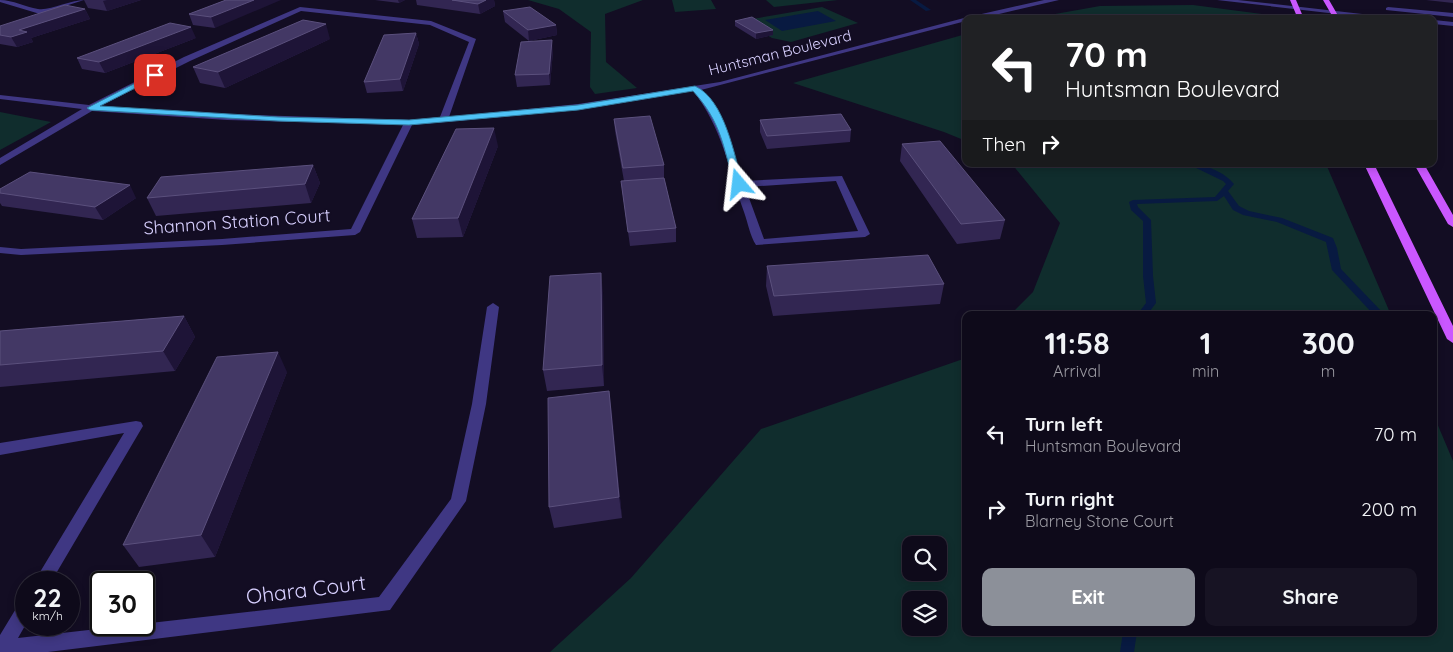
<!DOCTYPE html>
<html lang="en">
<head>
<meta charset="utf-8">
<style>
  :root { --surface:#0e0a1a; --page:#171323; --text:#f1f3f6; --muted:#9b9aa2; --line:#2e2b39; --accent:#8c9099 }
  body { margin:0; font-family:Quicksand,sans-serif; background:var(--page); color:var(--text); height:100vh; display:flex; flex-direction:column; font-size:19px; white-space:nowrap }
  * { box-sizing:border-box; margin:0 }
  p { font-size:16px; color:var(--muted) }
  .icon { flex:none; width:28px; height:28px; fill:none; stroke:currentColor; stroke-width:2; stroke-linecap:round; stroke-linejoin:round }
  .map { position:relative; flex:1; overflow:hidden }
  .panel { position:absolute; left:962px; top:311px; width:475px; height:325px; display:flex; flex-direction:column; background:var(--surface); border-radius:10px; box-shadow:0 2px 8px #0003,0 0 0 1px var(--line) }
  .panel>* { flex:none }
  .banner { position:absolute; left:962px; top:15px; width:475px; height:152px; border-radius:10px; box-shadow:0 2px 8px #0003,0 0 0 1px var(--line); background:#202124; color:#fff; overflow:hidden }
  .buttons { position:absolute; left:902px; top:536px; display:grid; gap:10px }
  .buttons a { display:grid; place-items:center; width:45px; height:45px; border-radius:10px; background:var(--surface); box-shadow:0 2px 8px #0003,0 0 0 1px var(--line); font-size:25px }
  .speed { position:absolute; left:15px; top:571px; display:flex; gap:10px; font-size:25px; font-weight:700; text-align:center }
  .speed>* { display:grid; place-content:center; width:65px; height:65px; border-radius:50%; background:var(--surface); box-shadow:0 2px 8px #0003,0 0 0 1px var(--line); line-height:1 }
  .speed small { font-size:12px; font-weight:400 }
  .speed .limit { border:2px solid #111; border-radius:8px; background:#fff; color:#111 }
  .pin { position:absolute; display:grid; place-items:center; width:42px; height:42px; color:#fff; margin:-21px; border-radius:10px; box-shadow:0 2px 8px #0006 }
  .me { position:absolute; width:55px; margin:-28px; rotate:343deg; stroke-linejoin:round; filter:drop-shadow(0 0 4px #0008) }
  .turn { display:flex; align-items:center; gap:18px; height:105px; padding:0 20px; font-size:22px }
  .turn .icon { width:65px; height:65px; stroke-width:2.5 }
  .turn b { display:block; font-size:35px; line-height:42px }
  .then { display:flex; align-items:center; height:48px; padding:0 20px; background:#0003; gap:10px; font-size:19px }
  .eta { display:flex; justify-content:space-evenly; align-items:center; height:85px; text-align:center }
  .eta b { font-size:30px; font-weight:700; line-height:35px }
  .primary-button { display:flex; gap:10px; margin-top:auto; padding:10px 20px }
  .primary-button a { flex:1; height:58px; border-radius:10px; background:var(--accent); color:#fff; font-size:20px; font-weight:700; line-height:58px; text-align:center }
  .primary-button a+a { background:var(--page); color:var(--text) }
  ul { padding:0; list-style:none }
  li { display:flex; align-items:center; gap:15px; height:75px; padding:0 20px }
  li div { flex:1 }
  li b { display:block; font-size:19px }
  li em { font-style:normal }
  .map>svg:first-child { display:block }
  .green { fill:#102d2d; fill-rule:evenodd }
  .water { fill:#081a41 }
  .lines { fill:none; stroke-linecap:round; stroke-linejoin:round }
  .stream { fill:#081a41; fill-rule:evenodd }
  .minor { fill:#3f3783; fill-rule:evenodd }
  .major { fill:#ca57ff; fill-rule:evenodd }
  .wall { fill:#322652 }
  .shaded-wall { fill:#1e1437 }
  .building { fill:#433865; stroke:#5b507d }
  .route { fill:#4fc3f7; stroke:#337fa1 }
  .labels { text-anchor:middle; stroke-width:4; stroke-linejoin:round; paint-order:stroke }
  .far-street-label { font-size:15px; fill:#d8d0ff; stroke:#130d23 }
  .street-label { font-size:18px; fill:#d8d0ff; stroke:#130d23 }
  .near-street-label { font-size:21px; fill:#d8d0ff; stroke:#130d23 }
</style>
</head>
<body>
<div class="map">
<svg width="1453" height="652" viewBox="0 0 1453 652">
  <rect width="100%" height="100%" fill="#130d23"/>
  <path class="green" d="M528,0H643L605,14L606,62L637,88L595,94L590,87L591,32L559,9Z
    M672,0H711L716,9L675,12Z
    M766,0H838L774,7Z
    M1193,5L1262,14L1264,19H1027L1100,6Z
    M822,7L858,23L791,42L772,38L741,21Z
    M966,34V141L944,132L793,83Z
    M0,112L51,122L0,150Z
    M1012,164H1326L1391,315H1010L1033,292L1060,223Z
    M966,358V632H1434V416L1453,461V652H550L631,578L761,429ZM911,545H939V572H911ZM911,600H939V628H911Z"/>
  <path class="water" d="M818,11L836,21L782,31L765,20Z"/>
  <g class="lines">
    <path class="stream" d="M910,0H916L931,10L926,11Z
      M1188,164C1203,163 1225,172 1234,184L1228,191L1239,206L1249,211L1282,218L1333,238L1337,248L1341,269L1385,315H1374L1332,270L1326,242L1277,222L1243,215L1233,210L1224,196L1217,201L1137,204L1138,207L1151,220L1153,276L1156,303L1147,315H1137L1146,303L1143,276V221L1131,210L1129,202L1133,200L1215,197L1226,184L1223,181Z
      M1123,632H1137L1134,652H1120Z"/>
    <path class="minor" d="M0,0C13,0 25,7 38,9C50,11 70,0 84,0L40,14L0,2Z
      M1044,0H1059L978,19H966V21L701,90L723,122L743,181L842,176L870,234L865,237L756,245C750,236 748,223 744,212C729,170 722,127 693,91L578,110L412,125L360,232L355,235L222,245L21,255L0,253V247L21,249L222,239L351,229L403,125L227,120L92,111L0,165V158L82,109L0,99V95L89,105L184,57L300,7L431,21L476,39L449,117L578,104L720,82L964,18ZM301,11L430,25L469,42L440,117L409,120L227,114L100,106L190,61ZM836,181L858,231L764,239L745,187Z
      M1217,0H1238L1406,19H1381Z
      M1388,7L1453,13V17L1386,10V8Z
      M1434,20L1453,22V26L1434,24Z
      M493,303L499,307L486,404L466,501L390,610L48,652H0V635L20,602L26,600V624L18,638L379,597L451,499L472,404L487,307Z
      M136,421L141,422L143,426L51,582H34L124,433L0,455V443Z"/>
    <path class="major" d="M1290,0H1296L1304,19H1298Z
      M1323,0H1329L1340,19H1334Z
      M1364,164H1374L1453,326V343L1447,339Z
      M1414,164H1424L1453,215V227L1448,224Z"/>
  </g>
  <path class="wall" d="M84,0H141L107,11L88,8Z
    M226,0L215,28L193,25L189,14Z
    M375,0H405L399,3Z
    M416,0H494L495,6L480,14L417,5Z
    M1426,0H1453V3Z
    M85,9L90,19L31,38L33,42L17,47L0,44V26Z
    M503,11L556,25L557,35L529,41L505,22Z
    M735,21L773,35L756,39L735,26Z
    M416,33L419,44L403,91L367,93L364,82Z
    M196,38L105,73L82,69L77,58Z
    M330,39L225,88L200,83L193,67Z
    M553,51L550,85L517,87L515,75Z
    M614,119L664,165V178L676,228V242L630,246L621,181H624L615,131Z
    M760,120L851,130L850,142L767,149L760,132Z
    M902,144L1005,220L1000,239L957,244L900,161Z
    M498,146L463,237L417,238L412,219Z
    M313,165L320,183L311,203L156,216L147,198Z
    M0,189L136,198L103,220L2,206L0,203Z
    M767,266L944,284L940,304L773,316L766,286Z
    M603,292L604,386L547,391L543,370Z
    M184,316L195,337L175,371L0,387V331Z
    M287,372L215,557L139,567L123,545Z
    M609,391L622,518L554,528L549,507Z"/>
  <path class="shaded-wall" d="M107,0H141L107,11L103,1Z
    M254,0H281L215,28L211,17Z
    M398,0H405L399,3Z
    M486,0H494L495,6L480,14L478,4Z
    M85,9L90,19L31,38L33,42L17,47L11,37L19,30Z
    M326,24L330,39L225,88L218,72Z
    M556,25L557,35L529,41L528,30Z
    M191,27L196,38L105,73L99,62Z
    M773,30V35L756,39V33Z
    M416,33L419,44L403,91L400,79Z
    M552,40L553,51L550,85L549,74Z
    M494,128L498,146L463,237L458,218Z
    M313,165L320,183L311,203L305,184Z
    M130,185L136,198L103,220L95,207Z
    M601,273L603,292L604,386L602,365Z
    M184,316L195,337L175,371L163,351Z
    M278,352L287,372L215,557L201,535Z
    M609,391L612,412L622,518L619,497Z"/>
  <path class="building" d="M226,0H254L211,17L189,14Z
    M452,0H486L478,4Z
    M65,5L85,9L19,30L27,32L11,37L0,35V26Z
    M530,7L556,25L528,30L503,11Z
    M752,17L773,30L756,33L735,21Z
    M303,20L326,24L218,72L193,67Z
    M170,23L191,27L99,62L77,58Z
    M416,33L400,79L364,82L384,35Z
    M552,40L549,74L515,75L521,42Z
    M841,114L851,130L767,136L760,120Z
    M650,116L664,165L623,168L614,119Z
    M494,128L458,218L412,219L456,129Z
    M940,141L1005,220L961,224L902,144Z
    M313,165L305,184L147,198L161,177Z
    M30,172L130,185L95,207L0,193V189Z
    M664,178L676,228L628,232L621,181Z
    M928,255L944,284L774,296L767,266Z
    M601,273L602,365L543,370L550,276Z
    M184,316L163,351L0,365V331Z
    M278,352L201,535L123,545L217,357Z
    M609,391L619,497L549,507L548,398Z"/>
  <path class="route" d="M155,73L157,77L100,106L278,117L409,120L578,105L695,86C725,100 734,155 743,184L739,187L734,184C723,145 721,122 693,91L578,110L409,125L278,121L90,110L87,108Z"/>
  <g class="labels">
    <g class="far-street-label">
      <text transform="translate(780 53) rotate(-14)" y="5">Huntsman Boulevard</text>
    </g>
    <g class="street-label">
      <text transform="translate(237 222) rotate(-4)" y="6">Shannon Station Court</text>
    </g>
    <g class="near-street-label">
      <text transform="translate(306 590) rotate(-7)" y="7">Ohara Court</text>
    </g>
  </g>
</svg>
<div class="buttons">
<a><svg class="icon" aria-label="search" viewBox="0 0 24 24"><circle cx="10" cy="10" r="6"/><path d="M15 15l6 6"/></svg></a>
<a><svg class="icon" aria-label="layers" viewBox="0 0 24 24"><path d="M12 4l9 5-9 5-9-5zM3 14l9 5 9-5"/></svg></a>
</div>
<div class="speed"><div>22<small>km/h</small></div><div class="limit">30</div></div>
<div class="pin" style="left:155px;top:75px;background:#d93025"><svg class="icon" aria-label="arrive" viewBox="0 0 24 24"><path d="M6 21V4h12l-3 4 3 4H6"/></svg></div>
<svg class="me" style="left:739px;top:184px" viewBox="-20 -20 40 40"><path d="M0-17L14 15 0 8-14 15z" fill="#4fc3f7" stroke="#fff" stroke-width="4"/></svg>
<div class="banner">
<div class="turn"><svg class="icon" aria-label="left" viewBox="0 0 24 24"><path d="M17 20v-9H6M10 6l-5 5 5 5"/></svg><div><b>70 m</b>Huntsman Boulevard</div></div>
<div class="then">Then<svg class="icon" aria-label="right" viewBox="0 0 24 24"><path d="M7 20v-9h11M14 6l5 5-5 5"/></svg></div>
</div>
<section class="panel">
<div class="eta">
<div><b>11:58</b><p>Arrival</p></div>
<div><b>1</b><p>min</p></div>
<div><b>300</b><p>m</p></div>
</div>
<ul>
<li><svg class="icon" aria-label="left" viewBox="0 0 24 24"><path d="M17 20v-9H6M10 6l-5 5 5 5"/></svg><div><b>Turn left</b><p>Huntsman Boulevard</p></div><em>70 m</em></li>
<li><svg class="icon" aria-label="right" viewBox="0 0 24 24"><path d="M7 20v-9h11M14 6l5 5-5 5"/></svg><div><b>Turn right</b><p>Blarney Stone Court</p></div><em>200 m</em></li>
</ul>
<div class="primary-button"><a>Exit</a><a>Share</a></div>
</section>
</div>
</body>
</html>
